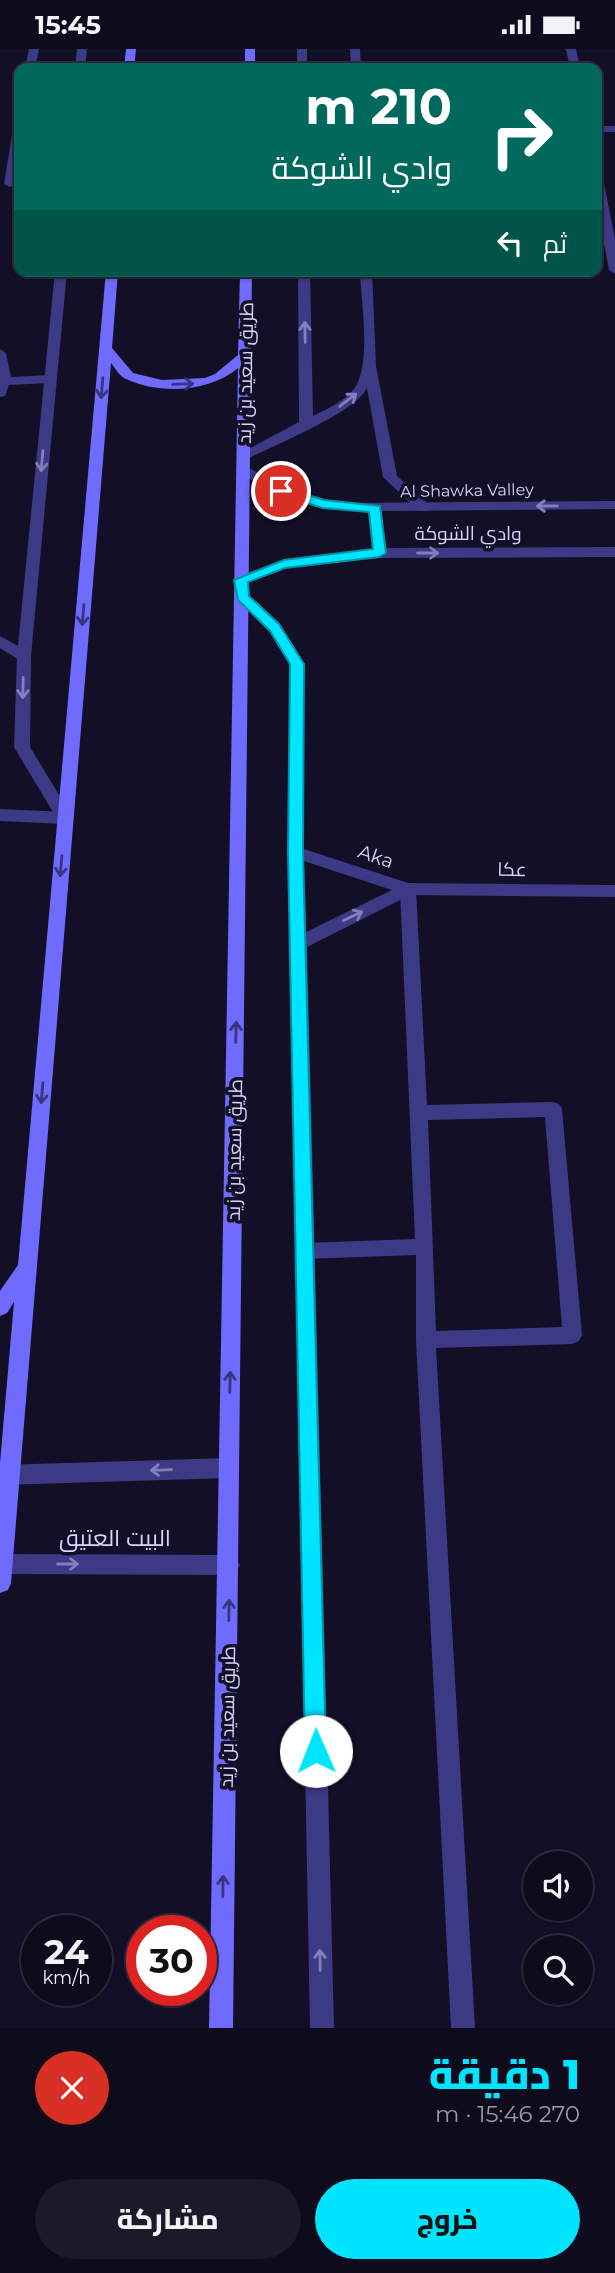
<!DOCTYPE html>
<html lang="ar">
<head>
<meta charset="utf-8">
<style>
  :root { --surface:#0e0b1c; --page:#1c1929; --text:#f1f3f6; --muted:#9b9ba3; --line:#2e2b3b; --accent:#00e5ff }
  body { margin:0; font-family:Montserrat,Cairo,sans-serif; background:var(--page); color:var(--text); direction:rtl; height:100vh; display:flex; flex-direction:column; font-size:26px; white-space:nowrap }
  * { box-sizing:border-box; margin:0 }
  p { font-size:23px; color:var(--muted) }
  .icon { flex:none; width:38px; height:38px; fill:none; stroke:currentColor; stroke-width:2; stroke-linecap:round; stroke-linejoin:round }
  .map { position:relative; height:1979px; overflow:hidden; direction:ltr }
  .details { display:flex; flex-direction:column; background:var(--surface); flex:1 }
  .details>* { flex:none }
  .top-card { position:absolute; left:14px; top:14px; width:588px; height:214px; border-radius:14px; box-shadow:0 2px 5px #0004,0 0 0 2px var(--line); direction:rtl; background:#00695c; color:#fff; overflow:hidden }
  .tools { position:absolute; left:523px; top:1802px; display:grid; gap:14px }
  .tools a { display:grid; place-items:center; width:70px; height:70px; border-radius:50%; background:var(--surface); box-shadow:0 2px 5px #0004,0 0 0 2px var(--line); font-size:35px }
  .speed { position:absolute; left:21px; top:1866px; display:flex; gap:14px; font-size:35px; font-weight:700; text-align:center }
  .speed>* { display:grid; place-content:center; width:91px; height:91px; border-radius:50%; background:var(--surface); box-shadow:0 2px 5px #0004,0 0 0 2px var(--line); line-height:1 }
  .speed small { font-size:18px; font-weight:400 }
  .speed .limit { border:10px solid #d22; background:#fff; color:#111 }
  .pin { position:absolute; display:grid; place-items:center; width:60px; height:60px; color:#fff; margin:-30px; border:4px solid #fff; border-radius:50%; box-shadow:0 2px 7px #0007 }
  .me { position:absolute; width:77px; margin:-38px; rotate:359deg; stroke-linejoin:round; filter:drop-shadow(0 0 5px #0008) }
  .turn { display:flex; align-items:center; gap:24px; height:147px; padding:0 35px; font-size:32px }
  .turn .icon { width:91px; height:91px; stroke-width:2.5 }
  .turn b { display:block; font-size:49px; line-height:60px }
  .then { display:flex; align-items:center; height:66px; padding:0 35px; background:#0003; gap:14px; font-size:26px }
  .round { display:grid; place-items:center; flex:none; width:74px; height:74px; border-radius:37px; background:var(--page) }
  .headline { display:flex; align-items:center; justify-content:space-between; height:119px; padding:0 35px }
  h1 { font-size:42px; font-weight:800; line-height:52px; color:var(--accent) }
  .button { display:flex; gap:14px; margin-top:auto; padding:14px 35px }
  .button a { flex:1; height:80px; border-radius:42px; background:var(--accent); color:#111; font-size:28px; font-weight:800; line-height:80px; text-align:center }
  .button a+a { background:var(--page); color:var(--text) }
  .status { display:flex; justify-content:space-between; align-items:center; height:49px; padding:0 35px; background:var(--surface); direction:ltr }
  .status svg { height:19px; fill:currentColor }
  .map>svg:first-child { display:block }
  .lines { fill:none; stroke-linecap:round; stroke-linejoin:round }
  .service { fill:#3d3a85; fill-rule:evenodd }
  .minor { fill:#3d3a85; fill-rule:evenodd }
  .tertiary { fill:#3d3a85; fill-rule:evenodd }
  .secondary { fill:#6f6bff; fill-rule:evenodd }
  .oneway { stroke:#837fbc }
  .oneway2 { stroke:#38347d }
  .route { fill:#00e5ff; stroke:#0095a6; stroke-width:2 }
  .labels { text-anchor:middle; stroke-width:7; stroke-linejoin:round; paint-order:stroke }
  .far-street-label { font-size:16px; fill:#d9d4ff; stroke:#130f26 }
  .street-label { font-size:19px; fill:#d9d4ff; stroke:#130f26 }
  .near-street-label { font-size:23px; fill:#d9d4ff; stroke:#130f26 }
</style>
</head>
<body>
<div class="status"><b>15:45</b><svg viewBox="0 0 49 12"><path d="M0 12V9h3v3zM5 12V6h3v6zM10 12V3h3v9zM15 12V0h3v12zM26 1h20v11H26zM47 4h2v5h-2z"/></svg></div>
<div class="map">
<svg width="615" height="1979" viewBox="0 0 615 1979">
  <rect width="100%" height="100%" fill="#130f26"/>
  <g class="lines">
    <path class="service" d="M29,0H39L35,19H25Z
      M297,0H307V19H297Z
      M350,0H360L361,19H351Z
      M19,77V114L16,135L10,138L4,135L13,80Z
      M298,222H310L313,367C325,361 345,352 354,340C372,315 361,253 360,222H372L376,317L397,427L429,456V462H419L383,428L367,339C356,363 275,396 249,409H239L237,406L299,373Z
      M0,300L6,304L11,328L50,326L56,330L50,334L9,336L5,347L0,348Z
      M0,587L29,603L31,607L29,611H19L0,599Z
      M0,760L65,763L73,769L65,775L0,772Z
      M408,834L416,840L427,1056L553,1053L559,1055L562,1060L582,1286L579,1292L572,1295L436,1299L475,1979H451L416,1291V1206L304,1210L297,1208L295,1202L297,1196L304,1194L415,1190L400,840ZM545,1068L562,1278L436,1282L428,1071Z"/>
    <path class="minor" d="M77,0H87L85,19H75Z
      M566,0H576L580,19H570Z
      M597,77H615V83H597Z
      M597,126L603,129L615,190V225L609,221L597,158Z
      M55,222H67L31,607L30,698L73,769L65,775L59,773L14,698L17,607Z
      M242,543L247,545L279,576L304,615V800L408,834L615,836V848L410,846L307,898L334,1979H310L288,803L290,615L269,582L237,551L235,548L237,545ZM304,812L392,841L306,883Z"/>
    <path class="tertiary" d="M244,417L294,441L339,454L615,452V460L382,462L386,499L615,498V508L379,509L286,519L241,536L236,534L234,531L236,528L284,510L372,500L368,462C321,463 280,447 239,424L237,421Z
      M229,1409L236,1412L239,1419L236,1426L229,1429L0,1436V1416Z
      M0,1505L229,1506L236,1509L240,1516L236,1523L229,1526L0,1525Z"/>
    <path class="secondary" d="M126,0H136L134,19H124Z
      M245,0H255V19H245Z
      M106,222H118L112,299L133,324L162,331L205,329L215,325L238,306L240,222H252L233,1979H209L238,319C210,343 160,346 126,330C120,328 115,319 111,314L11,1534L8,1541L0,1544V1414L14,1253L7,1264L0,1267V1242L18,1216Z"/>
  </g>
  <defs><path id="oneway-shaft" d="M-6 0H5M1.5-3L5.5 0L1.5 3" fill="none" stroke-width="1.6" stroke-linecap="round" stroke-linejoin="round" transform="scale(1.75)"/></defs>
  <g class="oneway">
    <use href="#oneway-shaft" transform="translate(305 283) rotate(-91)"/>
    <use href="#oneway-shaft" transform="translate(348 351) rotate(-37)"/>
    <use href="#oneway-shaft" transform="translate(42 412) rotate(95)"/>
    <use href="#oneway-shaft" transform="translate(547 457) rotate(179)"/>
    <use href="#oneway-shaft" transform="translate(428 504)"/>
    <use href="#oneway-shaft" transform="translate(23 639) rotate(91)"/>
    <use href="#oneway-shaft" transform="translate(353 867) rotate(-26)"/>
    <use href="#oneway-shaft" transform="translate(161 1421) rotate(178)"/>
    <use href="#oneway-shaft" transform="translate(68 1515)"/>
    <use href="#oneway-shaft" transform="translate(320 1911) rotate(-91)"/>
  </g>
  <g class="oneway2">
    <use href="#oneway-shaft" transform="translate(183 335) rotate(-2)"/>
    <use href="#oneway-shaft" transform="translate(102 339) rotate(95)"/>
    <use href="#oneway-shaft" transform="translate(83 566) rotate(95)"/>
    <use href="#oneway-shaft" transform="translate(61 817) rotate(95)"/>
    <use href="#oneway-shaft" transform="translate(236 983) rotate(-89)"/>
    <use href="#oneway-shaft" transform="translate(42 1044) rotate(95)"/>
    <use href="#oneway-shaft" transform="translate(230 1333) rotate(-89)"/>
    <use href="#oneway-shaft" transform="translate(229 1561) rotate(-89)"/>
    <use href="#oneway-shaft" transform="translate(223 1837) rotate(-89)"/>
  </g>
  <path class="route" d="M281,438L324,451L380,457L386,504L379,508L285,519L248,533L249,547L279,575L304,615L303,803L326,1702L323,1709L316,1712L308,1709L305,1702L288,803L290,615L270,582L238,551L234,531L284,511L373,500L369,463L323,459L276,445V439Z"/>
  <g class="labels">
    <g class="far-street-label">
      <text transform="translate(467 441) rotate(-1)" y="6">Al Shawka Valley</text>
    </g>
    <g class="street-label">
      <text transform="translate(245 324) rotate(-89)" y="7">طريق سعيد بن زيد</text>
      <text x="468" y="491">وادي الشوكة</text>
      <text transform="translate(376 807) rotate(19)" y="7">Aka</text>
      <text transform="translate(512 820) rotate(1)" y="7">عكا</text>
      <text transform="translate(234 1101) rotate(-89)" y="7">طريق سعيد بن زيد</text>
      <text transform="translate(227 1668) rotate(-89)" y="7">طريق سعيد بن زيد</text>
    </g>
    <g class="near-street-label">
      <text x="115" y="1497">البيت العتيق</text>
    </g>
  </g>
</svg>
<div class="tools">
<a><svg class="icon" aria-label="sound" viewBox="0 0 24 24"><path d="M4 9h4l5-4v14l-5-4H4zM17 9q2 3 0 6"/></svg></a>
<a><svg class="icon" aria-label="search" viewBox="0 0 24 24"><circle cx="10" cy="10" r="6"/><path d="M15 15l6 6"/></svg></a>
</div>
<div class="speed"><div>24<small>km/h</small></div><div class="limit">30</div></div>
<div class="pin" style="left:281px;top:442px;background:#d93025"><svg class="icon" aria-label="arrive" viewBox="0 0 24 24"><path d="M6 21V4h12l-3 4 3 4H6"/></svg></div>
<svg class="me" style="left:316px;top:1702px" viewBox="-20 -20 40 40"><circle r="19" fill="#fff"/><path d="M0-13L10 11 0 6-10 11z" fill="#00e5ff"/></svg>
<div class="top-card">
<div class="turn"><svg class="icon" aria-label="right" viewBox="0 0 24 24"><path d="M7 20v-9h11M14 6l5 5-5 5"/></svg><div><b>210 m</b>وادي الشوكة</div></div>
<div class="then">ثم<svg class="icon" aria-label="left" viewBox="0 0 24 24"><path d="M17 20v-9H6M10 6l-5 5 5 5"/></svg></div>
</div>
</div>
<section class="details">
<div class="headline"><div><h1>1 دقيقة</h1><p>270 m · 15:46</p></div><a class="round" style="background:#d93025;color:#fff"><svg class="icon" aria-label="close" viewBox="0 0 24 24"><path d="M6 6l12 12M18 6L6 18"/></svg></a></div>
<div class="button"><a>خروج</a><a>مشاركة</a></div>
</section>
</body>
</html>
